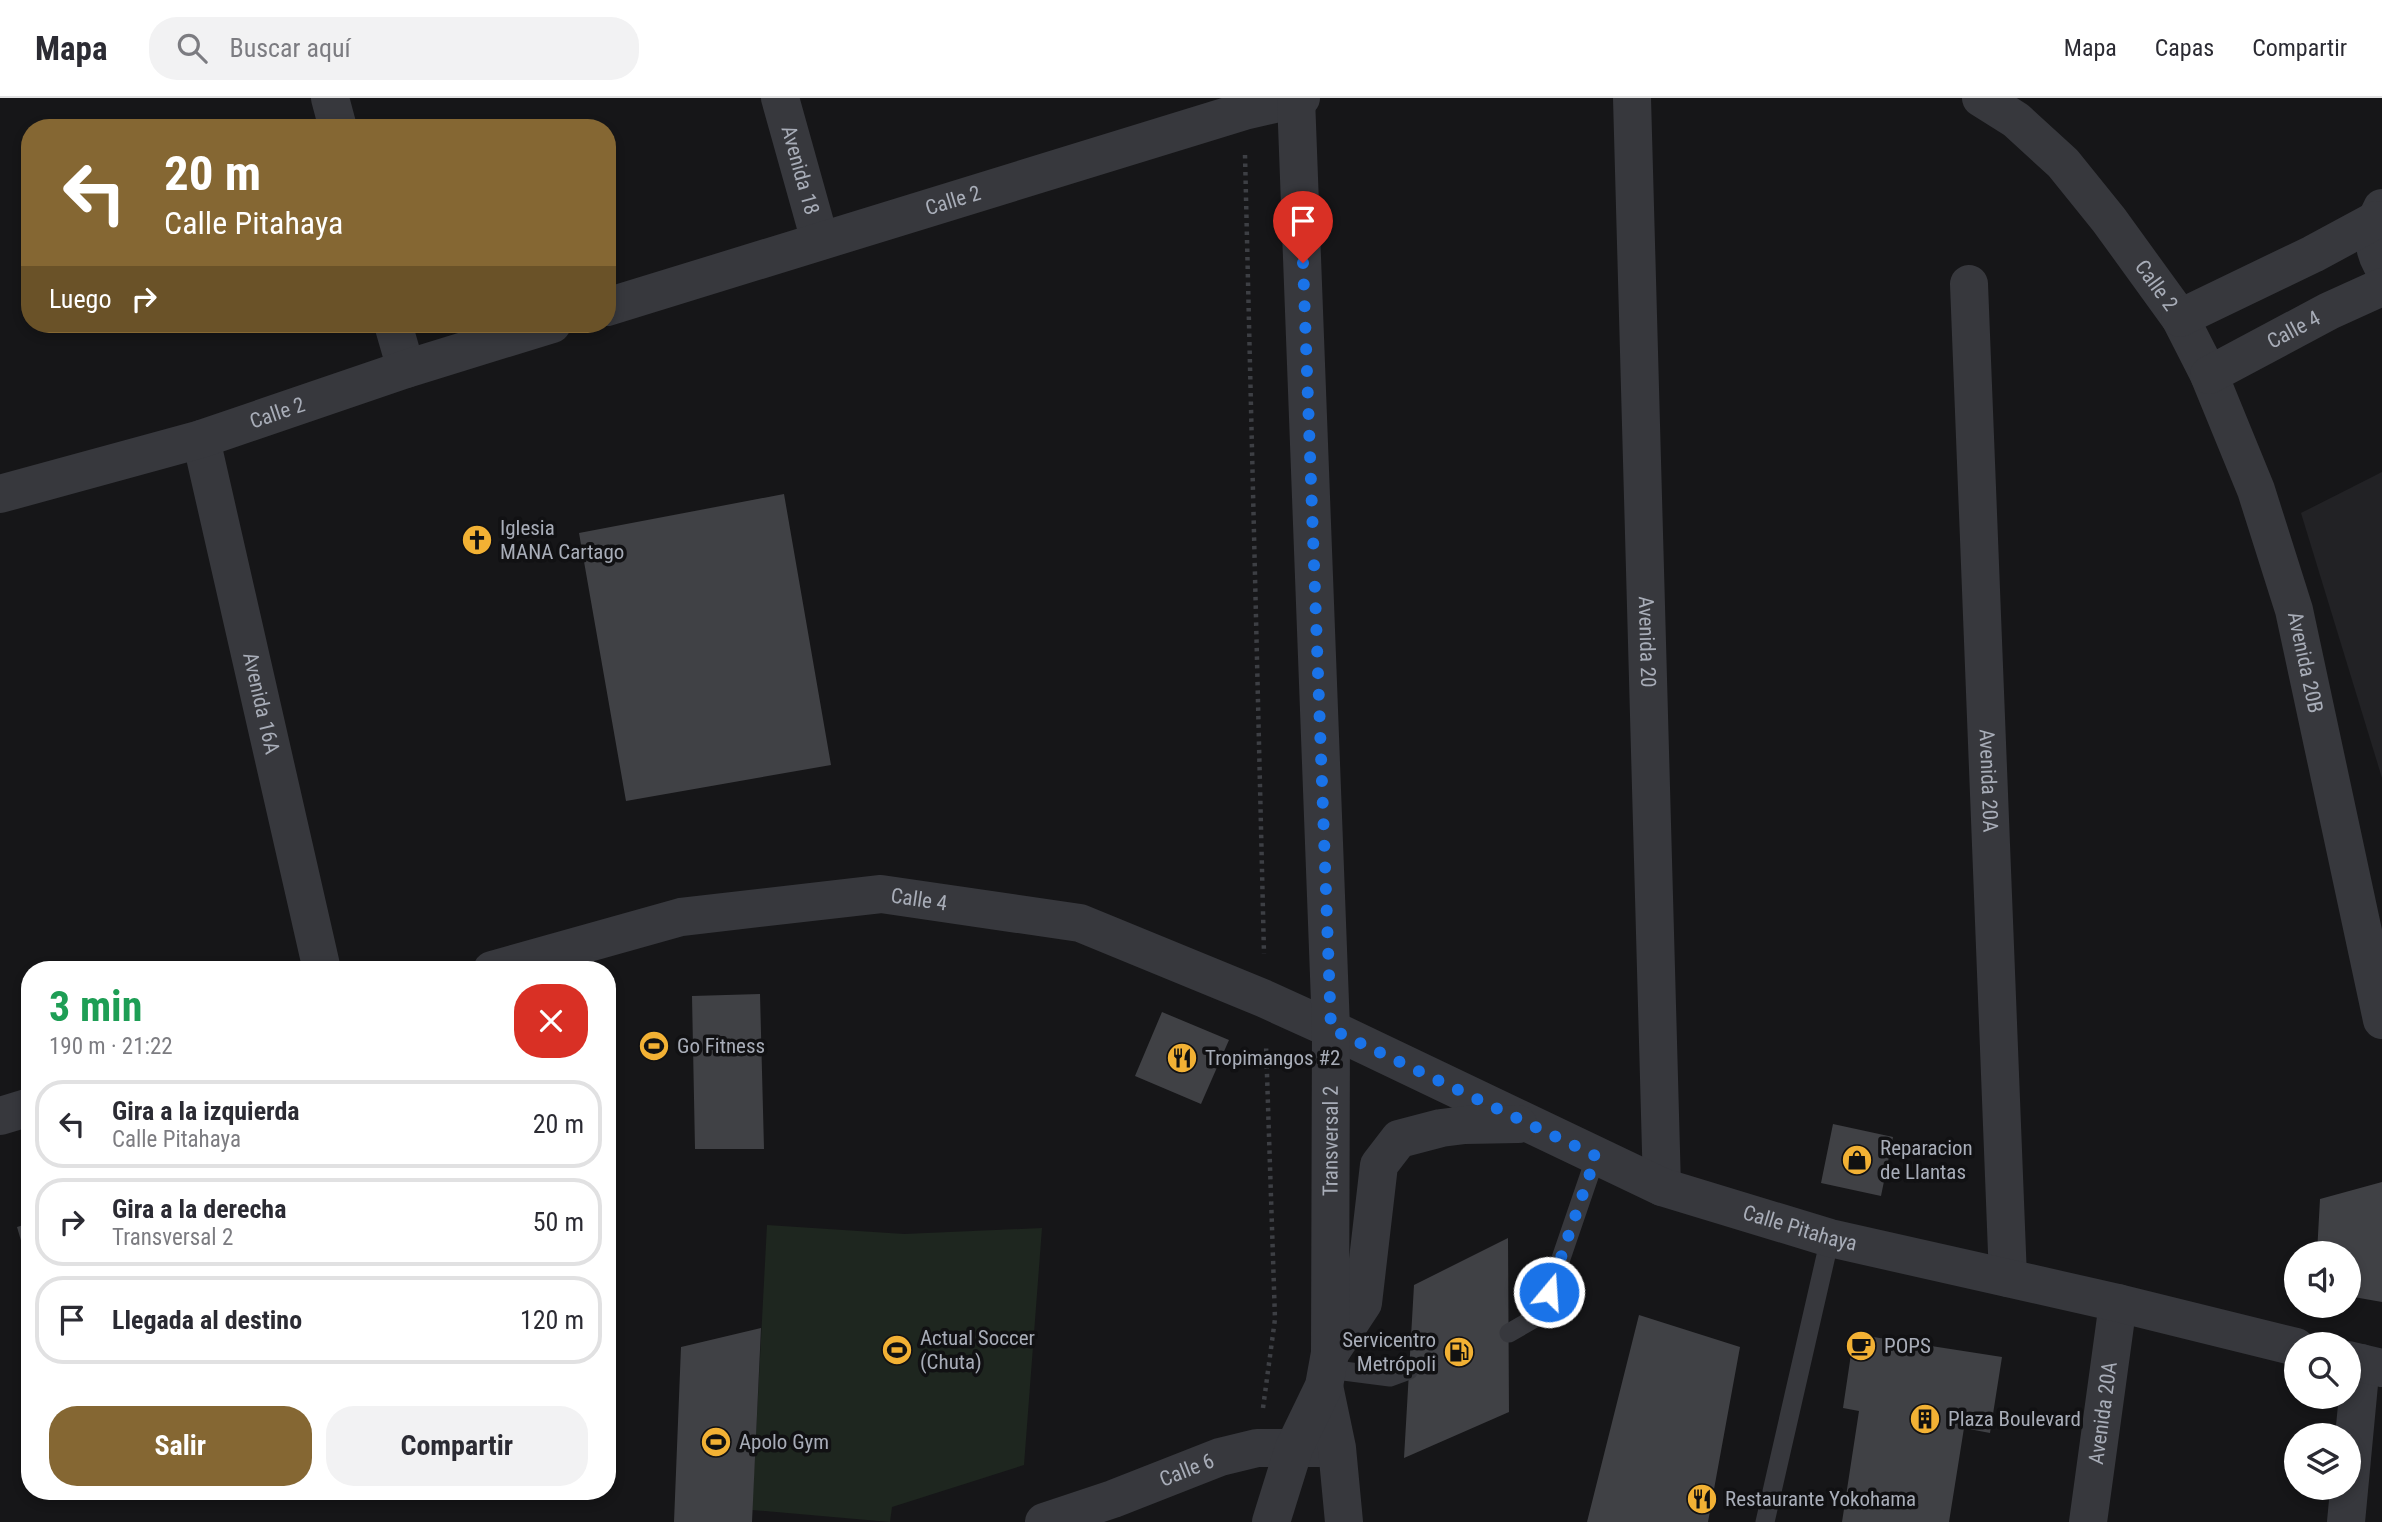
<!DOCTYPE html>
<html lang="es">
<head>
<meta charset="utf-8">
<style>
  :root { --surface:#fff; --page:#f2f2f3; --text:#2b2b33; --muted:#7c7c81; --line:#e1e1e2; --accent:#856733 }
  body { margin:0; font-family:"Roboto Condensed",sans-serif; background:var(--page); color:var(--text); height:100vh; display:flex; flex-direction:column; font-size:26px; white-space:nowrap }
  * { box-sizing:border-box; margin:0 }
  p { font-size:23px; color:var(--muted) }
  .icon { flex:none; width:38px; height:38px; fill:none; stroke:currentColor; stroke-width:2; stroke-linecap:round; stroke-linejoin:round }
  .map { position:relative; flex:1; overflow:hidden }
  .details { position:absolute; left:21px; top:863px; width:595px; height:539px; display:flex; flex-direction:column; background:var(--surface); border-radius:28px; box-shadow:0 4px 10px #0003 }
  .details>* { flex:none }
  .guide { position:absolute; left:21px; top:21px; width:595px; height:214px; border-radius:28px; box-shadow:0 4px 10px #0003; background:#856733; color:#fff; overflow:hidden }
  .controls { position:absolute; left:2284px; top:1143px; display:grid; gap:14px }
  .controls a { display:grid; place-items:center; width:77px; height:77px; border-radius:50%; background:var(--surface); box-shadow:0 4px 10px #0003; font-size:35px }
  .pin { position:absolute; display:grid; place-items:center; width:60px; height:60px; color:#fff; margin:-72px -30px; border-radius:50% 50% 50% 0; rotate:-45deg; box-shadow:0 0 7px #0007 }
  .pin .icon { rotate:45deg }
  .me { position:absolute; width:77px; margin:-38px; rotate:18deg; stroke-linejoin:round; filter:drop-shadow(0 0 5px #0008) }
  .turn { display:flex; align-items:center; gap:24px; height:147px; padding:0 28px; font-size:32px }
  .turn .icon { width:91px; height:91px; stroke-width:2.5 }
  .turn b { display:block; font-size:49px; line-height:60px }
  .then { display:flex; align-items:center; height:66px; padding:0 28px; background:#0003; gap:14px; font-size:26px }
  .round { display:grid; place-items:center; flex:none; width:74px; height:74px; border-radius:28px; background:var(--page) }
  .summary { display:flex; align-items:center; justify-content:space-between; height:119px; padding:0 28px }
  h1 { font-size:42px; font-weight:700; line-height:52px; color:#1e9e55 }
  .action { display:flex; gap:14px; margin-top:auto; padding:14px 28px }
  .action a { flex:1; height:80px; border-radius:28px; background:var(--accent); color:#fff; font-size:28px; font-weight:700; line-height:80px; text-align:center }
  .action a+a { background:var(--page); color:var(--text) }
  ul { padding:0; list-style:none }
  li { display:flex; align-items:center; gap:21px; height:88px; margin:0 14px 10px; padding:0 14px; border:4px solid var(--line); border-radius:28px }
  li div { flex:1 }
  li b { display:block; font-size:26px }
  li em { font-style:normal }
  header { display:flex; align-items:center; gap:42px; box-sizing:border-box; height:98px; padding:0 35px; background:var(--surface); border-bottom:2px solid var(--line) }
  header strong { font-size:33px }
  nav { display:flex; gap:38px; margin-inline-start:auto; font-size:24px }
  .search { width:490px; height:63px; background:var(--page); display:flex; align-items:center; gap:18px; box-sizing:border-box; padding:0 24px; border-radius:28px; color:var(--muted); font-size:26px }
  .map>svg:first-child { display:block }
  .built { fill:#222225 }
  .green { fill:#1e261f }
  .building { fill:#404145 }
  .lines { fill:none; stroke-linecap:round; stroke-linejoin:round }
  .path { stroke:#3d3f44; stroke-width:4.5; stroke-dasharray:3.5 5; stroke-linecap:butt }
  .service { stroke:#37383d; stroke-width:19 }
  .minor { stroke:#37383d; stroke-width:38 }
  .tertiary { stroke:#37383d; stroke-width:38 }
  .route { stroke:#1a73e8; stroke-width:12; stroke-dasharray:0 21.6 }
  .labels { text-anchor:middle; stroke-width:7; stroke-linejoin:round; paint-order:stroke }
  .street-label { font-size:21px; fill:#a8adb8; stroke:#111113 }
  .poi-label { font-size:21px; fill:#a8adb8; stroke:#111113; text-anchor:start }
</style>
</head>
<body>
<header>
<strong>Mapa</strong>
<div class="search"><svg class="icon" aria-label="search" viewBox="0 0 24 24"><circle cx="10" cy="10" r="6"/><path d="M15 15l6 6"/></svg>Buscar aquí</div>
<nav><a>Mapa</a><a>Capas</a><a>Compartir</a></nav>
</header>
<div class="map">
<svg width="2382" height="1424" viewBox="0 0 2382 1424">
  <rect width="100%" height="100%" fill="#161618"/>
  <path class="built" d="M2382,374V680L2301,415Z"/>
  <path class="green" d="M767,1127L904,1136L1042,1130L1024,1367L892,1409L890,1424L752,1412Z"/>
  <path class="building" d="M784,396L831,667L626,703L579,435Z
    M760,896L764,1051H695L692,898Z
    M1162,914L1229,942L1201,1006L1135,978Z
    M1833,1026L1893,1039L1881,1098L1821,1085Z
    M2382,1084V1204L2348,1198V1155H2317L2320,1101Z
    M30,1125V1169L29,1170L17,1129Z
    M1508,1140L1509,1314L1404,1360L1414,1187Z
    M1639,1217L1740,1249L1708,1424H1587Z
    M761,1230L752,1424H674L681,1249Z
    M1854,1236L2002,1259L1990,1335L1964,1330L1949,1424H1842L1859,1313L1843,1310Z"/>
  <g class="lines">
    <path class="path" d="M1245,57L1264,856
      M1263,1310L1275,1221L1266,946"/>
    <path class="service" d="M1509,1235L1542,1216L1596,1058
      M1328,1271L1390,1279L1409,1272
      M1765,1424L1830,1140"/>
    <g class="minor">
      <path d="M330,0L338,30"/>
      <path id="s1" d="M780,0L820,143"/>
      <path id="s2" d="M1632,0L1662,1089"/>
      <path id="s3" d="M1981,0L2016,22L2063,65L2109,122L2180,220L2209,277L2256,392L2294,512L2382,922"/>
      <path d="M2382,110C2372,128 2371,148 2382,167"/>
      <path id="s4" d="M1969,186L2008,1180"/>
      <path id="s5" d="M607,209L1244,13L1301,0"/>
      <path d="M2180,220L2313,156L2376,122"/>
      <path d="M393,226L406,271"/>
      <path id="s6" d="M2209,277L2329,213L2382,189"/>
      <path id="s7" d="M201,341L322,872"/>
      <path id="s8" d="M0,396L201,341L406,271L552,226"/>
      <path id="s9" d="M1044,1424L1113,1401L1220,1359L1257,1350H1327"/>
      <path id="s10" d="M2088,1424L2118,1205"/>
      <path d="M2346,1424L2361,1265"/>
    </g>
    <g class="tertiary">
      <path id="s11" d="M492,872L681,819L881,796L1080,825L1265,901L1331,931L1662,1089L1830,1140L2118,1205L2296,1249"/>
      <path d="M0,1018L30,1009"/>
      <path d="M1330,1255L1363,1205L1379,1067L1399,1041L1441,1030L1465,1027L1518,1026"/>
      <path d="M2348,1262L2382,1270"/>
      <path d="M1324,1288L1337,1350L1344,1424"/>
      <path id="s12" d="M1271,1424L1294,1350L1324,1288L1330,1255L1331,931L1296,0"/>
    </g>
  </g>
  <g class="lines">
    <path class="route" d="M1303,165L1331,931L1596,1058L1549,1194"/>
  </g>
  <defs>
    <g id="church-disc" transform="scale(1.575)"><circle r="9.5" fill="#f2b134" stroke="#111113"/><path d="M-1.2-6h2.4v3.5h3.3v2.4h-3.3V6h-2.4V-.1h-3.3v-2.4h3.3Z" fill="#111"/></g>
    <g id="stadium-disc" transform="scale(1.575)"><circle r="9.5" fill="#f2b134" stroke="#111113"/><path d="M0-5a6.5 5 0 1 0 0 10a6.5 5 0 1 0 0-10ZM-3.5-1.8h7v3.6h-7Z" fill="#111"/></g>
    <g id="restaurant-disc" transform="scale(1.575)"><circle r="9.5" fill="#f2b134" stroke="#111113"/><path d="M-5-6h1v4h1v-4h1v4h1v-4h1v5L-1.5 .5V6h-2V.5L-5-1ZM5-6V6H3V1.5H1.5Q1.5-4 5-6Z" fill="#111"/></g>
    <g id="shop-disc" transform="scale(1.575)"><circle r="9.5" fill="#f2b134" stroke="#111113"/><path d="M-5-2.5h2.3a2.7 3.5 0 0 1 5.4 0H5L5.5 6h-11ZM-1.5-2.5h3a1.5 2.3 0 0 0-3 0Z" fill="#111"/></g>
    <g id="cafe-disc" transform="scale(1.575)"><circle r="9.5" fill="#f2b134" stroke="#111113"/><path d="M-5.5-4.5H6V0H3Q3 3.5 0 3.5H-2.5Q-5.5 3.5-5.5 0ZM3-3.2v2h1.7v-2ZM-6 4.5H4V6H-6Z" fill="#111"/></g>
    <g id="fuel-disc" transform="scale(1.575)"><circle r="9.5" fill="#f2b134" stroke="#111113"/><path d="M-5.5-6h7V0h2V4h1.3V-2.5L3-4.5l.8-.8L6-3V5H2.5V1h-1V6h-7ZM-4.2-4.7v3.2H.2V-4.7Z" fill="#111"/></g>
    <g id="building-disc" transform="scale(1.575)"><circle r="9.5" fill="#f2b134" stroke="#111113"/><path d="M-4-6H4V6H1V3H-1V6H-4ZM-2.5-4.3h1.7v1.8h-1.7ZM.8-4.3h1.7v1.8H.8ZM-2.5-1h1.7V.8h-1.7ZM.8-1h1.7V.8H.8Z" fill="#111"/></g>
  </defs>
  <g fill-rule="evenodd">
    <use href="#church-disc" x="477" y="442"/>
    <use href="#stadium-disc" x="654" y="948"/>
    <use href="#restaurant-disc" x="1182" y="960"/>
    <use href="#shop-disc" x="1857" y="1062"/>
    <use href="#cafe-disc" x="1861" y="1248"/>
    <use href="#stadium-disc" x="897" y="1252"/>
    <use href="#fuel-disc" x="1459" y="1254"/>
    <use href="#building-disc" x="1925" y="1321"/>
    <use href="#stadium-disc" x="716" y="1344"/>
    <use href="#restaurant-disc" x="1702" y="1401"/>
  </g>
  <g class="labels">
    <g class="street-label">
      <text dy="7" stroke="none"><textPath href="#s1" startOffset="75">Avenida 18</textPath></text>
      <text dy="7" stroke="none"><textPath href="#s5" startOffset="362">Calle 2</textPath></text>
      <text dy="7" stroke="none"><textPath href="#s3" startOffset="259">Calle 2</textPath></text>
      <text dy="7" stroke="none"><textPath href="#s6" startOffset="96">Calle 4</textPath></text>
      <text dy="7" stroke="none"><textPath href="#s8" startOffset="289">Calle 2</textPath></text>
      <text dy="7" stroke="none"><textPath href="#s2" startOffset="544">Avenida 20</textPath></text>
      <text dy="7" stroke="none"><textPath href="#s3" startOffset="667">Avenida 20B</textPath></text>
      <text dy="7" stroke="none"><textPath href="#s7" startOffset="271">Avenida 16A</textPath></text>
      <text dy="7" stroke="none"><textPath href="#s4" startOffset="497">Avenida 20A</textPath></text>
      <text dy="7" stroke="none"><textPath href="#s11" startOffset="436">Calle 4</textPath></text>
      <text dy="7" stroke="none"><textPath href="#s12" startOffset="392">Transversal 2</textPath></text>
      <text dy="7" stroke="none"><textPath href="#s11" startOffset="1382">Calle Pitahaya</textPath></text>
      <text dy="7" stroke="none"><textPath href="#s10" startOffset="110">Avenida 20A</textPath></text>
      <text dy="7" stroke="none"><textPath href="#s9" startOffset="152">Calle 6</textPath></text>
    </g>
    <g class="poi-label">
      <text x="500" y="437">Iglesia<tspan x="500" dy="24">MANA Cartago</tspan></text>
      <text x="677" y="955">Go Fitness</text>
      <text x="1205" y="967">Tropimangos #2</text>
      <text x="1880" y="1057">Reparacion<tspan x="1880" dy="24">de Llantas</tspan></text>
      <text x="920" y="1247">Actual Soccer<tspan x="920" dy="24">(Chuta)</tspan></text>
      <text x="1436" y="1249" text-anchor="end">Servicentro<tspan x="1436" dy="24">Metrópoli</tspan></text>
      <text x="1884" y="1255">POPS</text>
      <text x="1948" y="1328">Plaza Boulevard</text>
      <text x="739" y="1351">Apolo Gym</text>
      <text x="1725" y="1408">Restaurante Yokohama</text>
    </g>
  </g>
</svg>
<div class="controls">
<a><svg class="icon" aria-label="sound" viewBox="0 0 24 24"><path d="M4 9h4l5-4v14l-5-4H4zM17 9q2 3 0 6"/></svg></a>
<a><svg class="icon" aria-label="search" viewBox="0 0 24 24"><circle cx="10" cy="10" r="6"/><path d="M15 15l6 6"/></svg></a>
<a><svg class="icon" aria-label="layers" viewBox="0 0 24 24"><path d="M12 4l9 5-9 5-9-5zM3 14l9 5 9-5"/></svg></a>
</div>
<div class="pin" style="left:1303px;top:165px;background:#d93025"><svg class="icon" aria-label="arrive" viewBox="0 0 24 24"><path d="M6 21V4h12l-3 4 3 4H6"/></svg></div>
<svg class="me" style="left:1549px;top:1194px" viewBox="-20 -20 40 40"><circle r="17" fill="#1a73e8" stroke="#fff" stroke-width="3"/><path d="M0-11L8 9 0 5-8 9z" fill="#fff"/></svg>
<div class="guide">
<div class="turn"><svg class="icon" aria-label="left" viewBox="0 0 24 24"><path d="M17 20v-9H6M10 6l-5 5 5 5"/></svg><div><b>20 m</b>Calle Pitahaya</div></div>
<div class="then">Luego<svg class="icon" aria-label="right" viewBox="0 0 24 24"><path d="M7 20v-9h11M14 6l5 5-5 5"/></svg></div>
</div>
<section class="details">
<div class="summary"><div><h1>3 min</h1><p>190 m · 21:22</p></div><a class="round" style="background:#d93025;color:#fff"><svg class="icon" aria-label="close" viewBox="0 0 24 24"><path d="M6 6l12 12M18 6L6 18"/></svg></a></div>
<ul>
<li><svg class="icon" aria-label="left" viewBox="0 0 24 24"><path d="M17 20v-9H6M10 6l-5 5 5 5"/></svg><div><b>Gira a la izquierda</b><p>Calle Pitahaya</p></div><em>20 m</em></li>
<li><svg class="icon" aria-label="right" viewBox="0 0 24 24"><path d="M7 20v-9h11M14 6l5 5-5 5"/></svg><div><b>Gira a la derecha</b><p>Transversal 2</p></div><em>50 m</em></li>
<li><svg class="icon" aria-label="arrive" viewBox="0 0 24 24"><path d="M6 21V4h12l-3 4 3 4H6"/></svg><div><b>Llegada al destino</b></div><em>120 m</em></li>
</ul>
<div class="action"><a>Salir</a><a>Compartir</a></div>
</section>
</div>
</body>
</html>
